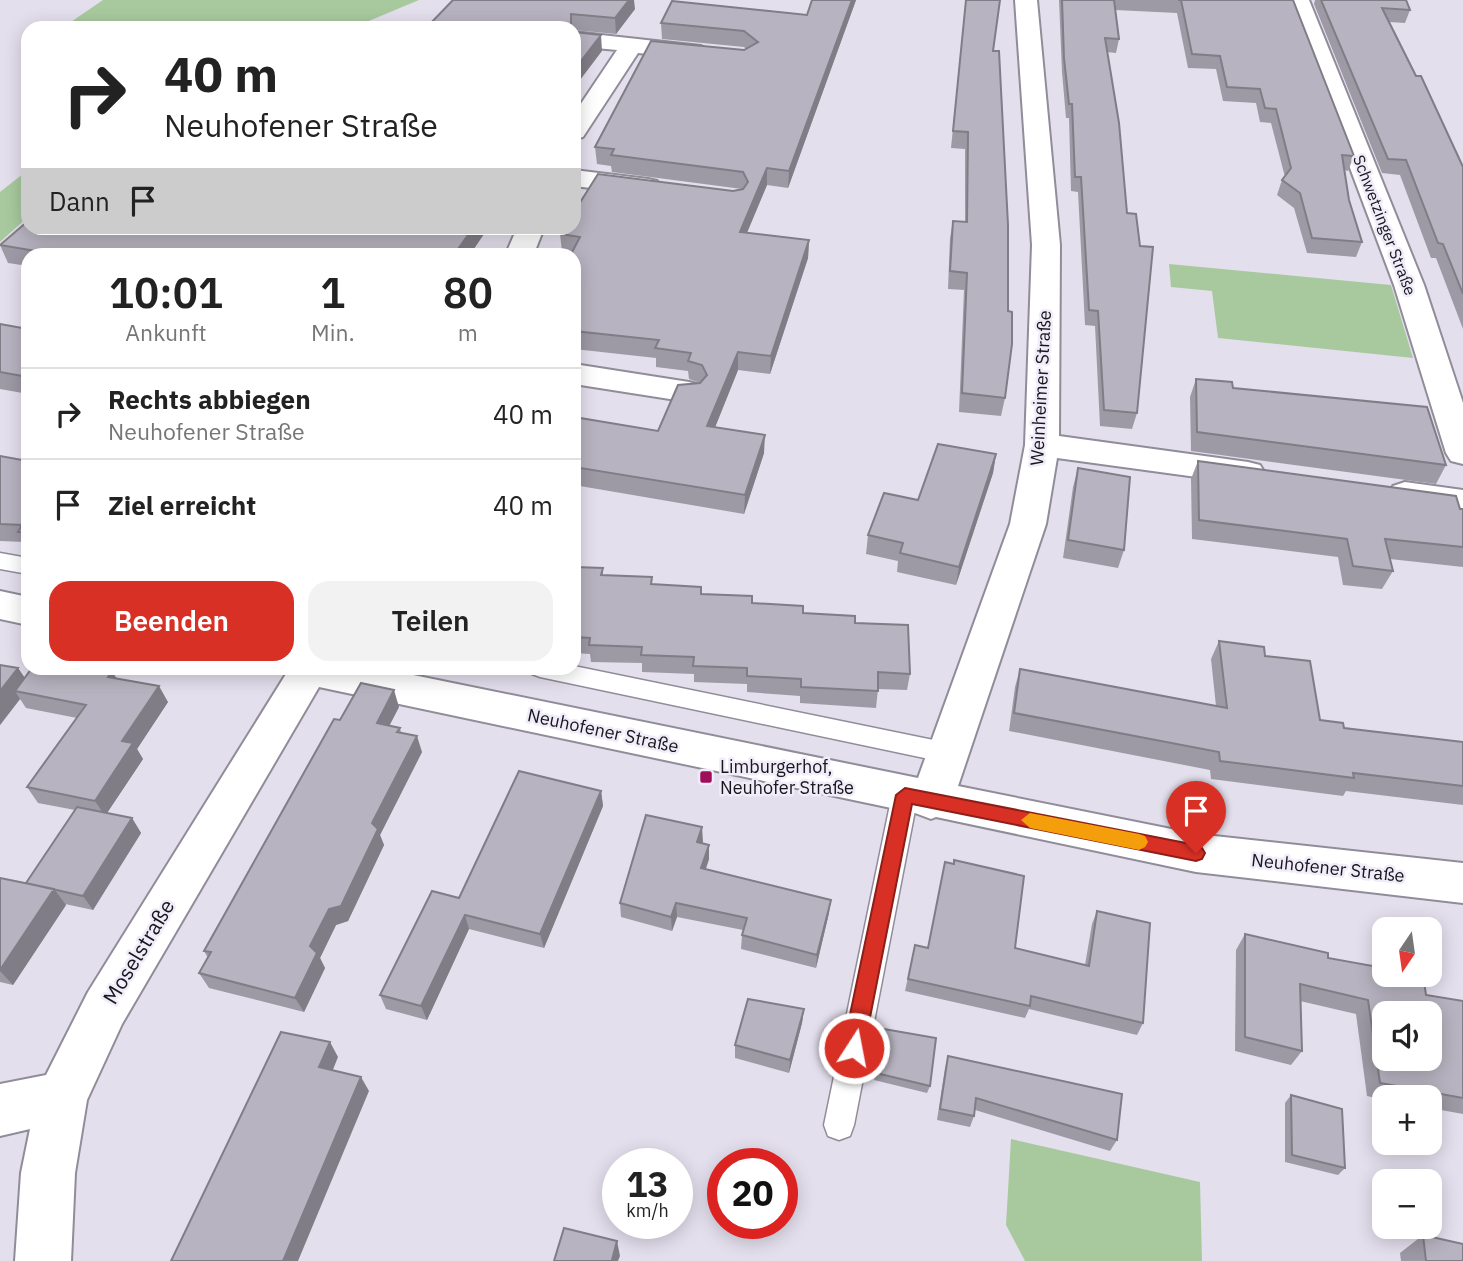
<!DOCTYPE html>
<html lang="de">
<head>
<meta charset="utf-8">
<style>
  :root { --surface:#fff; --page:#f2f2f2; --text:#222; --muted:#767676; --line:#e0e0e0; --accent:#d93025 }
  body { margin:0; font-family:"IBM Plex Sans",sans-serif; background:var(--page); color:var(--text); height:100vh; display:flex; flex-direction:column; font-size:26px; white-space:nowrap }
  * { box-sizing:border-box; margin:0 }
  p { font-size:23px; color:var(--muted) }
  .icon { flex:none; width:38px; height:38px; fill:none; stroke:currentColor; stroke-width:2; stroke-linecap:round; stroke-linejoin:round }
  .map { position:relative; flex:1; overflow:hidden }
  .details { position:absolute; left:21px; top:248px; width:560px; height:427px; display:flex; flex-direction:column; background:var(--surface); border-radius:21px; box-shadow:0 4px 18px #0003 }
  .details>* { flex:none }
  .top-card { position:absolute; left:21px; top:21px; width:560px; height:214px; border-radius:21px; box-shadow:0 4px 18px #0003; background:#fff; color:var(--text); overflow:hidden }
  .needle { width:46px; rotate:193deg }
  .buttons { position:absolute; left:1372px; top:917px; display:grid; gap:14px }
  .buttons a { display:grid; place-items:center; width:70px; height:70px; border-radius:14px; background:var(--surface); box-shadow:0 4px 18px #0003; font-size:35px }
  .speed { position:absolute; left:602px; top:1148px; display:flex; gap:14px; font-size:35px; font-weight:700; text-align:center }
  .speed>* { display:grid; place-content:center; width:91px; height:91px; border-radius:50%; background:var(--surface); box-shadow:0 4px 18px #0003; line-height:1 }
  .speed small { font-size:18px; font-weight:400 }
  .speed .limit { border:10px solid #d22; background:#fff; color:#111 }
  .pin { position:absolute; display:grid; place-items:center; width:60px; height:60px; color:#fff; margin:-72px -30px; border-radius:50% 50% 50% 0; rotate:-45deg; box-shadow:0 0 7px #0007 }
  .pin .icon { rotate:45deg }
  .me { position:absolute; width:77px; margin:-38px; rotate:11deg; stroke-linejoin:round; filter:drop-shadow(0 0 5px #0008) }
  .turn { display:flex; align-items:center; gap:24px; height:147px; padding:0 28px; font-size:32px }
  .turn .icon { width:91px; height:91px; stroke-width:2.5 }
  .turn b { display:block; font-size:49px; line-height:60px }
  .then { display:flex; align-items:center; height:66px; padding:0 28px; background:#0003; gap:14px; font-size:26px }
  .eta { display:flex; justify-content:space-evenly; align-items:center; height:119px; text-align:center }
  .eta b { font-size:42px; font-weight:600; line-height:49px }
  .primary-button { display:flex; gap:14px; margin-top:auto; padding:14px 28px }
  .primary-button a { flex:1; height:80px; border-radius:21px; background:var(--accent); color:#fff; font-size:28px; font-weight:600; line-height:80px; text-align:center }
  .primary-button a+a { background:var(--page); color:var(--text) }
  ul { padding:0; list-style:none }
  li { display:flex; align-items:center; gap:21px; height:91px; padding:0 28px; border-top:2px solid var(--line) }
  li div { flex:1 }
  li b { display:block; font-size:26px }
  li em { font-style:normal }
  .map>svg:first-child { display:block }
  .green { fill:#a8c99e }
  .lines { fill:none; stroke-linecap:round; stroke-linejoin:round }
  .lane-casing { stroke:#918c99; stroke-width:3 }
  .street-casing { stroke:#918c99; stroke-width:4 }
  .lane { fill:#fff; fill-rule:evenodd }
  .street { fill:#fff; fill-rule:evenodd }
  .wall { fill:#9d9aa5 }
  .shaded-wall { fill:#807d86 }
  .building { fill:#b7b3c0; stroke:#807d86; stroke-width:2; fill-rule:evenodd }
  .route { fill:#d93025; stroke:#8d1f18; stroke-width:2 }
  .slow { fill:#f59e0b }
  .poi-dot { fill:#9f0f59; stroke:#f1ecfa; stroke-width:2.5 }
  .labels { text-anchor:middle; stroke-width:5; stroke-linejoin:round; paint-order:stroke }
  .far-street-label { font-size:16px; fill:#17161a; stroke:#f1ecfa }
  .street-label { font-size:18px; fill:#17161a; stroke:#f1ecfa }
  .poi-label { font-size:18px; fill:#17161a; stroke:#f1ecfa; text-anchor:start }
  .near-street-label { font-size:21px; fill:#17161a; stroke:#f1ecfa }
</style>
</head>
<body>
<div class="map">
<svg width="1463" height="1261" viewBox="0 0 1463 1261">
  <rect width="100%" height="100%" fill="#e4dfed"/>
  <path class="green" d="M103,0H419L352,28L65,26Z
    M28,170V217L0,242V192Z
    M1169,264L1391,285L1413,358L1218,338L1212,291L1171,287Z
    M1011,1139L1200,1182L1202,1261H1025L1006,1225Z"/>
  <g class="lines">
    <g class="lane-casing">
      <path id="lane" d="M0,553L28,558V574L0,569Z
        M574,666L948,743L957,746L960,753L957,760L948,763L540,677L532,674L529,668Z
        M905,784L914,788L918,795L854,1125L850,1136L839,1140L828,1136L824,1125L892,795L896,788Z"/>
    </g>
    <g class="street-casing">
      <path id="street" d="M1015,0H1037L1060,245L1059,436L1248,462L1260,465L1265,473L1260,481L1248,484L1057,458L1046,524L958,786L1196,834L1463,863V903L1196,872L936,817L931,819L915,813L319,687L122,1024L87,1100L75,1173L71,1261H15L21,1173L30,1129L0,1136V1084L46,1075L88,992L286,674L283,668H379L918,778L1010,524L1025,445L1032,245Z
        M1287,0H1309L1424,285L1463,403V464L1451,461L1446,453L1394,285Z
        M574,32L701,46L712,53L701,60L638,53L583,137L574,139V114L617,50L574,46Z
        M574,170L648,179L657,181L661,187L657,193L648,195L574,186Z
        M517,228H544L533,256H505Z
        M574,364L689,382L700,385L705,392L700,399L689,402L574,384Z
        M1405,482L1463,490V514L1393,502L1388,494L1393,486Z
        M0,591L28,597V625L0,619Z"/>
    </g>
    <use href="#lane" class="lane"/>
    <use href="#street" class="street"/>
  </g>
  <path class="wall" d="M453,0L635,9L616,34L574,30V28H426Z
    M812,0H856L788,188L767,185L747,233L809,240L808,258L770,374L738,370L715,427L764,453L744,514L574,485V417L658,431L700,383L689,379L688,371L656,367V358L574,349V256L572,253L562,252L560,234L742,189L612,172L611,166L597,164L595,147L746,49L744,47L662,39L661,23L807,15Z
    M966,0L993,51L1005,398L1001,416L959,412L964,290L948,289L950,238L953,221H965V149L951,148Z
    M1059,0H1293L1354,156L1348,171L1344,170L1349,200L1362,242L1356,257L1307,253L1294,208L1277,195L1282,180L1285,177L1271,123L1260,122L1256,103L1223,101L1216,69L1188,68L1177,13L1115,10L1119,39L1116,53L1107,52L1137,413L1132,429L1100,426L1095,326L1085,325L1078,192L1071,191L1069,118H1066L1062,72Z
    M1315,0H1406L1410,10L1405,23L1389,22L1463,167V329L1436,258H1431L1400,175L1382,173L1314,4Z
    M28,228H488L469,256H28V266L8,263L0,245Z
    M0,324L28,329V394L0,389Z
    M1196,379L1233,388L1446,465L1436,484L1191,451L1190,397Z
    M996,454L993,473L956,585L897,572L898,561L866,554L868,535L918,500Z
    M0,456L28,461V549L24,542L0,541Z
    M1198,461L1463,509V567L1390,559L1393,571L1382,589L1343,585L1338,557L1192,539L1191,479Z
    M1078,468L1124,550L1118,568L1063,558L1073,487Z
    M574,567L603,568V575L652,577V584L855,623L910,674L907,690L878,689L876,708L800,703V696L747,692V684L694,682V674L642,672V663L591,662L590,654L574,653Z
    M1219,641L1265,656L1320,720L1344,728L1463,742V805L1346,791L1343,796L1211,779L1210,770L1009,731L1015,687L1020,669L1216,706L1211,659Z
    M0,665L18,668L25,678L112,671L117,679L168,702L137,749L143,759L107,813L132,818L141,833L93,910L65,904L66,905L13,985L0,982V878L26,883L75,810L38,803L27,787L77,718L26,708L20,699L0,725Z
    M399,707L389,726L400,728L401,733L422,752L380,835L384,845L348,921L336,925L320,958L325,968L304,1012L209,988L199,973L208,958L204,951L340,720Z
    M601,791L603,806L544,948L469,929L427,1020L386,1009L380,995L459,898Z
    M702,827V843L709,845V859L706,869L829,913L816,968L741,949L742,935L743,930L677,917L672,931L621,917L620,903Z
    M945,862L1015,948L1085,965L1092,924L1097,911L1143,1023L1137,1035L1029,1009L1025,1018L905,991L915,945L928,948Z
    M1245,934L1328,958L1426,995L1463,1001V1114L1430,1108V1097H1384V1100L1367,1096L1356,1014L1300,1001L1302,1051L1291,1065L1235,1051L1236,950Z
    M804,1009L802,1023L789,1073L735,1058V1045Z
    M884,1029L930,1086L927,1093L874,1080Z
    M948,1056L1117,1140L1110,1151L975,1110L974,1116L970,1127L937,1120L945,1068Z
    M1291,1095L1345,1168L1338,1175L1285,1162V1103Z
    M1423,1235L1463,1261H1401L1400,1253Z"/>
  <path class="shaded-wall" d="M629,0H634L635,9L616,34L615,18Z
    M852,0H856L788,188L789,171Z
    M601,35L602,51L574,88V70Z
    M767,168V185L740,249V232Z
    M473,228H488L469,256H453Z
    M809,240L808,258L770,374L771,356Z
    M738,352V370L708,445L707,426Z
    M765,435L764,453L744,514L745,495Z
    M996,454L993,473L956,585L959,567Z
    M18,668L30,686L15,691L20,699L0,725V691Z
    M112,671L122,688L108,677Z
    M159,686L168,702L137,749L143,759L105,816L95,801L122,741Z
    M394,690L399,707L382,740L377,723Z
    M417,736L422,752L380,835L384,845L348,921L336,925L320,958L325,968L304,1012L295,998L310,946Z
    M601,791L603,806L544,948L540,934Z
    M132,818L141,833L93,910L83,896Z
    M702,827L703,842L698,856L697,842Z
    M709,845V859L701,882V868Z
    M54,889L66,905L13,985L0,971Z
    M831,900L829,913L816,968L817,955Z
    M676,903L677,917L672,931L671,917Z
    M465,915L469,929L427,1020L421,1006Z
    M804,1009L802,1023L789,1073L790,1060Z
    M330,1042L338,1057L328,1082L319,1067Z
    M361,1077L369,1091L298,1261H283Z
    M617,1241L620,1256L618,1261L612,1260Z"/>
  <path class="building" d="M453,0H629L615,18L571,14V28H426Z
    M812,0H852L789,171L767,168L740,232L809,240L771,356L738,352L707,426L765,435L745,495L574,467V417L658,431L678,385L700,383L707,375L702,365L688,361L691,353L655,348L659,340L574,331V256H570L580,237L560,234L564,228H574V212L598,174L733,191L743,189L748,182L743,172L611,155L614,149L595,147L651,41L744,50L758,42L744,31L661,23L672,1L807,15Z
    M966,0H1000L993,51H999L1008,225V311L1012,312V344L1005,398L962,393L967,273L950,271L953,221L967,222L968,132L953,131Z
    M1062,0H1114L1119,39L1105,38L1119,123L1127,213L1136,214L1140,246L1153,247L1137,413L1104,410L1098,311L1089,310L1081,177H1075L1072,104H1069L1064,58Z
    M1178,0H1293L1354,156L1342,155L1349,200L1362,242L1312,238L1300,193L1282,180L1291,168L1276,109L1265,108L1260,89L1227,87L1220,56L1192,54L1181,0Z
    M1321,0H1406L1410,10L1382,8L1416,76H1421L1463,167V294L1443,244L1438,243L1406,160L1388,159Z
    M574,32L601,35L574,70Z
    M28,221V228H473L453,256H65L0,245Z
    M0,324L28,329V377L0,372Z
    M1196,379L1232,382L1233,388L1427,407L1446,465L1197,432Z
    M938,444L996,454L959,567L900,553L903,543L868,535L884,493L918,500Z
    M0,456L28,461V532H18L22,525L0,524Z
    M1198,461L1456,496L1460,509H1463V547L1385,539L1393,571L1353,566L1347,539L1199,520Z
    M1078,468L1130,477L1124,550L1068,540Z
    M574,567L603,568L601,575L652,577L651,584L701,587V594L752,596V603L803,606V613L855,616V623L908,625L910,674L878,672V691L801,687V679L747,676V668L693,666L694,657L641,655L642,647L589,645L590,638L574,637Z
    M1219,641L1264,647L1265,656L1310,661L1320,720L1343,723L1344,728L1463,742V786L1353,773L1354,778L1220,761L1219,752L1014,713L1020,669L1227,708Z
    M0,665L18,668L0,691Z
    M32,668H98L112,671L108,677L159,686L122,741L133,743L95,801L27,787L86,705L15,691Z
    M361,683L394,690L377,723L400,728L397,732L417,736L372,823L378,829L341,906L329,909L310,946L317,953L295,998L199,973L211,952L204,951L334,719L340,720Z
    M519,771L601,791L540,934L465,915L421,1006L380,995L432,891L459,898Z
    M77,807L132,818L83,896L26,883Z
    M646,815L702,827L697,842L709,845L701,868L831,900L817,955L742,935L747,918L676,903L671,917L620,903Z
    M954,860L1024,876L1015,948L1089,966L1097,911L1150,923L1143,1023L1031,996L1030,1006L908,979L915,945L928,948L945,862L954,864Z
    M0,878L54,889L0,970Z
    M1245,934L1328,953V958L1384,968V975H1423L1426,995L1463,1001V1098L1380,1083L1368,1000L1300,984L1302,1051L1245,1037ZM1384,1013H1430V1059H1384Z
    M748,999L804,1009L790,1060L735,1045Z
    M884,1029L936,1038L930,1086L876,1073Z
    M281,1032L330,1042L319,1067L361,1077L283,1261H171Z
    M948,1056L1122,1094L1117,1140L976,1098L974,1116L940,1109Z
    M1291,1095L1342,1109L1345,1168L1292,1155Z
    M564,1228L617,1241L612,1260L617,1261H554Z
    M1423,1235L1463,1244V1261H1426Z"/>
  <path class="route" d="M905,788L1196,845L1202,848L1205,853L1202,859L1196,861L912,804L864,1048L861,1055L854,1058L847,1055L843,1048L896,795Z"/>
  <path class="slow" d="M1030,813L1139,834L1145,836L1148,842L1145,847L1139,850L1030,828L1021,820Z"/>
  <rect class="poi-dot" x="699" y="770" width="14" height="14" rx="3.5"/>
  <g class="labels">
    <g class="far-street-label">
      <text transform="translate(1385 225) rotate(69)" y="6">Schwetzinger Straße</text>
    </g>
    <g class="street-label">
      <text transform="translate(1041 388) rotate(-87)" y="6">Weinheimer Straße</text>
      <text transform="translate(603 731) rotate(12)" y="6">Neuhofener Straße</text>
      <text transform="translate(1328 868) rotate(6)" y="6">Neuhofener Straße</text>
    </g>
    <g class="poi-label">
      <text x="720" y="773">Limburgerhof,<tspan x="720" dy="21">Neuhofer Straße</tspan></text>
    </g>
    <g class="near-street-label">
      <text transform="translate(139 952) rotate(-59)" y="7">Moselstraße</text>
    </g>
  </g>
</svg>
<div class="buttons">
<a><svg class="needle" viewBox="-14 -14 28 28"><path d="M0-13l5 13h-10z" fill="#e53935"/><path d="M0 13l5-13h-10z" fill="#767676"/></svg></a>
<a><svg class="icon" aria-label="sound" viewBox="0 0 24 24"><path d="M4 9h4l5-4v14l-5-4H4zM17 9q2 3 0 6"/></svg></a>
<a>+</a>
<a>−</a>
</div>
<div class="speed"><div>13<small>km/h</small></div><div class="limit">20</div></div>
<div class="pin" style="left:1196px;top:853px;background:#d93025"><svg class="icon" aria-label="arrive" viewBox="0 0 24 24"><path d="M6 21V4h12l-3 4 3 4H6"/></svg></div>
<svg class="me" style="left:854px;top:1048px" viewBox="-20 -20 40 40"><circle r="17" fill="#d93025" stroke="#fff" stroke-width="3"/><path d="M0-11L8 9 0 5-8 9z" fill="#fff"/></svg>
<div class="top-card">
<div class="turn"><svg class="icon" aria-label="right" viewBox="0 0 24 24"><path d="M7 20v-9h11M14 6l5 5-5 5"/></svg><div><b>40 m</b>Neuhofener Straße</div></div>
<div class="then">Dann<svg class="icon" aria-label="arrive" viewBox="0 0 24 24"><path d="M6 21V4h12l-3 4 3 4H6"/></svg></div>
</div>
<section class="details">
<div class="eta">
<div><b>10:01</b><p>Ankunft</p></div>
<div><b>1</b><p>Min.</p></div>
<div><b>80</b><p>m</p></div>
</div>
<ul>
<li><svg class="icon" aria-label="right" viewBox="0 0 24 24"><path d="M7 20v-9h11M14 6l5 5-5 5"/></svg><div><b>Rechts abbiegen</b><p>Neuhofener Straße</p></div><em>40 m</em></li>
<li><svg class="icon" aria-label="arrive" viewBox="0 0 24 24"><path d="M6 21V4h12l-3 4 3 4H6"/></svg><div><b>Ziel erreicht</b></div><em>40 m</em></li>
</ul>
<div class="primary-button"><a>Beenden</a><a>Teilen</a></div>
</section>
</div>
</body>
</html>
